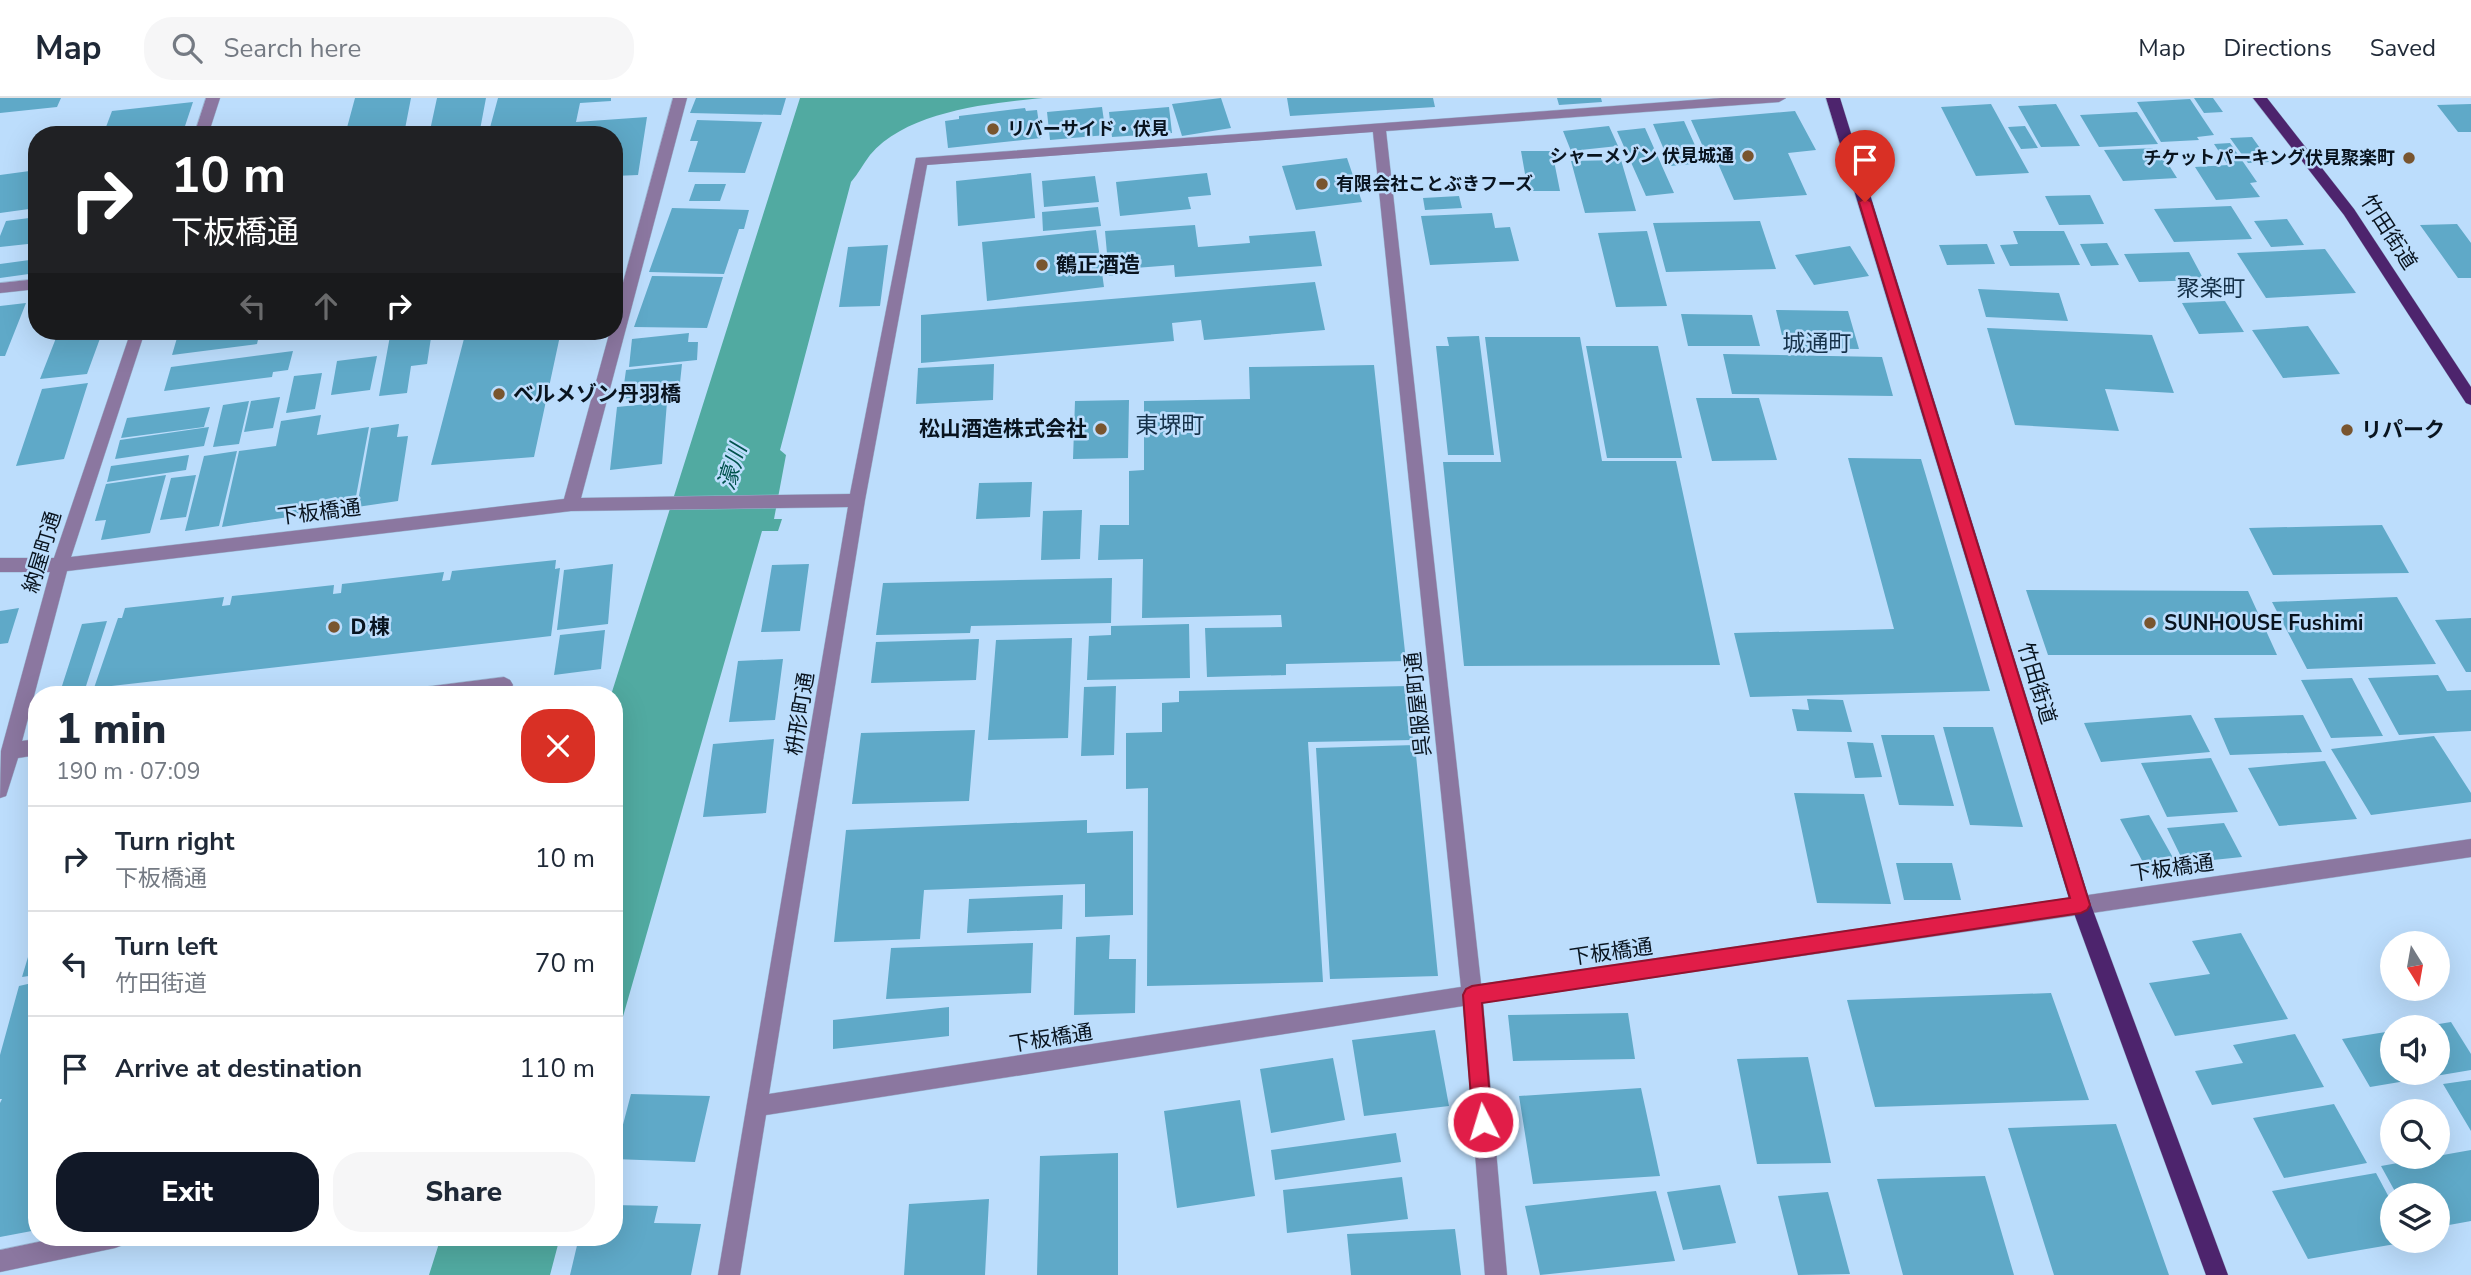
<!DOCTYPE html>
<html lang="en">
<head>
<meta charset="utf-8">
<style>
  :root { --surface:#fff; --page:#f6f6f7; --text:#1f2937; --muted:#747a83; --line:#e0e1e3; --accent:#111827 }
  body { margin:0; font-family:"Nunito Sans","Noto Sans JP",sans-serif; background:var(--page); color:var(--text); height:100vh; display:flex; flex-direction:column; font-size:26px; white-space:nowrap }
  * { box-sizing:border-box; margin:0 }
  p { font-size:23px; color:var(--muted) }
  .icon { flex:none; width:38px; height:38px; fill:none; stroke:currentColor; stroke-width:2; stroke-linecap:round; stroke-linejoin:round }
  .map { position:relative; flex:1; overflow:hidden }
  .details { position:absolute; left:28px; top:588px; width:595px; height:560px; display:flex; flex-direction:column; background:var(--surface); border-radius:28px; box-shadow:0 7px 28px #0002 }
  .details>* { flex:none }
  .top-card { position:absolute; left:28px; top:28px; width:595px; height:214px; border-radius:28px; box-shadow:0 7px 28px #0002; background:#202124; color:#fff; overflow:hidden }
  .needle { width:46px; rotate:169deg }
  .controls { position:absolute; left:2380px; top:833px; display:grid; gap:14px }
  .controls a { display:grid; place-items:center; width:70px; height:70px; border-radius:50%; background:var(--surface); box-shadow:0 7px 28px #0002; font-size:35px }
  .pin { position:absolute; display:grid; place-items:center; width:60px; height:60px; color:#fff; margin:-72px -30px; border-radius:50% 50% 50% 0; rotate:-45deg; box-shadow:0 0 7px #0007 }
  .pin .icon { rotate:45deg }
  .me { position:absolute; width:77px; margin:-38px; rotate:355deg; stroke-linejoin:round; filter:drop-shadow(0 0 5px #0008) }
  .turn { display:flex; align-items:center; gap:24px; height:147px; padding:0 28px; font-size:32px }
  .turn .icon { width:91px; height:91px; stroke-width:2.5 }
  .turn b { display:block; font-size:49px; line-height:60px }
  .lanes { display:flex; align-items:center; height:66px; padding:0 28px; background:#0003; justify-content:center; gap:35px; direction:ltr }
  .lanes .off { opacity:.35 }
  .round { display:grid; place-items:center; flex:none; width:74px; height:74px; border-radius:28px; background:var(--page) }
  .head { display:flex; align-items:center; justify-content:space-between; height:119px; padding:0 28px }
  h1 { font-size:42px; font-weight:800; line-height:52px }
  .primary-button { display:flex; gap:14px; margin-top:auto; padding:14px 28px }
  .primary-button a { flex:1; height:80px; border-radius:28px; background:var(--accent); color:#fff; font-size:28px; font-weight:800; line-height:80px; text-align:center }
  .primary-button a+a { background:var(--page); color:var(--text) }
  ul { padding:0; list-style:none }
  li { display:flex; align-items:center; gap:21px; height:105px; padding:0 28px; border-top:2px solid var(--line) }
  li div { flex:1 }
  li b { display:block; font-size:26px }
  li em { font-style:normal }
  header { display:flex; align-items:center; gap:42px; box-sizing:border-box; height:98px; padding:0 35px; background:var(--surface); border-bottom:2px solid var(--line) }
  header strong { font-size:33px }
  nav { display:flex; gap:38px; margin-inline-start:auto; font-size:24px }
  .search { width:490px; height:63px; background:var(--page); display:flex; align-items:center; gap:18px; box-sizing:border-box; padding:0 24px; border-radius:28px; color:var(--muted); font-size:26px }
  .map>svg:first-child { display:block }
  .water { fill:#51aaa1 }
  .building { fill:#5fa9c8 }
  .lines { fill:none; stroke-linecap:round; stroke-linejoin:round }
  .minor-casing { stroke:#9cb9d4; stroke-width:1 }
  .major-casing { stroke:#9cb9d4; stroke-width:1 }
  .minor { fill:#8b77a0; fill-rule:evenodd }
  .major { fill:#4d246d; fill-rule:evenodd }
  .route { fill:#e11d48; stroke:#92132f; stroke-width:2 }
  .poi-dot { fill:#79552f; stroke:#bcddfc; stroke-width:2.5 }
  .labels { text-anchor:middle; stroke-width:5; stroke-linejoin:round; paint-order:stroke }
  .far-poi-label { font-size:18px; font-weight:bold; fill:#09141f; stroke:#bcddfc; text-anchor:start }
  .street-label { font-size:21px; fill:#09141f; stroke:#bcddfc }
  .poi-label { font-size:21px; font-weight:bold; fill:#09141f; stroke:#bcddfc; text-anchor:start }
  .neighbourhood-label { font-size:23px; fill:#16324a; stroke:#bcddfc }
  .water-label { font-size:23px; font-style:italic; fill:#00524c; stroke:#bcddfc }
</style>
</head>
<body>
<header>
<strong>Map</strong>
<div class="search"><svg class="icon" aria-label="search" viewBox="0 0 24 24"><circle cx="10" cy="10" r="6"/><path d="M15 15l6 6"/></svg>Search here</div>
<nav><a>Map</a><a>Directions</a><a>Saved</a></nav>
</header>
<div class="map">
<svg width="2471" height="1177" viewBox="0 0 2471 1177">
  <rect width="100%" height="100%" fill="#bcddfc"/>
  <path class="water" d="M800,0H1043C990,5 907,13 870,57C863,66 858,76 851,84L780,352L786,357L774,421H782L778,433H762L614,950V597H611Z
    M441,1139H560L550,1177H429Z"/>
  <path class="building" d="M0,0H61L57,9L0,15Z
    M355,0H411L404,36L345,37Z
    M437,0H486L479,37H429Z
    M498,0H611V3L580,5L576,24L647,19L638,77L614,78V37H488Z
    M696,0H786L781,17L690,15Z
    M1221,0L1231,30L1182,38L1172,6Z
    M1287,0H1433L1435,9L1290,18Z
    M1557,0H1601L1602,4L1559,7Z
    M2194,0H2213L2223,14L2204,15Z
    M2190,1L2214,37L2197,39L2199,42L2161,44L2137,4Z
    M193,4L185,28L103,37L112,13Z
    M1991,6L2029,75L1976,78L1941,9Z
    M2056,6L2080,48L2041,49L2018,8Z
    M2471,6V34H2458L2437,7Z
    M1102,9L1106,37L1050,42L1047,14Z
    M1169,9L1172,35L1112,39L1109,14Z
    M1025,10L1026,13L1037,12L1041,40L948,50L945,23L959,21V18Z
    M1795,13L1816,52L1788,55L1807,97L1734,102L1716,61L1709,62L1691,22Z
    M2137,14L2158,46L2099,49L2080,17Z
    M697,22L762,24L745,75L688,74L698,43H690Z
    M1684,23L1703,65L1671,68L1653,26Z
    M1609,28L1618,48L1571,53L1563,33Z
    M2025,28L2038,50L2021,51L2008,29Z
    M1645,30L1674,95L1646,98L1617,33Z
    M2252,39L2270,64L2248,65L2230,40Z
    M2230,45L2257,84L2250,85L2260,99L2216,102L2195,69L2228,67L2214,46Z
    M2158,50L2177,80L2123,83L2104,52Z
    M1521,53H1552L1560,93H1528Z
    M1347,60L1362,104L1296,112L1282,68Z
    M1621,62L1636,113L1585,115L1571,63Z
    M37,72V108H30L29,111L0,115V77Z
    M1031,75L1035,120L958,128L956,83Z
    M1207,75L1211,97L1188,99L1191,111L1120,118L1116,84Z
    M1095,78L1099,104L1044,109L1042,83Z
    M695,86H726L720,103H689Z
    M2090,97L2104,126L2059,127L2045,98Z
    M1459,98L1462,110L1425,112L1423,100Z
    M2231,108L2252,141L2174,144L2154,111Z
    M1098,109L1101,128L1043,133L1042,114Z
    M672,110L749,112L744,131H739L724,176L649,174Z
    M1492,115L1495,130L1510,129L1519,163L1430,167L1421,118Z
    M37,119V145L0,149V138L6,123Z
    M2287,121L2304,147L2271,149L2254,123Z
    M1760,123L1776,171L1666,174L1653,125Z
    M2457,126L2471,145V180H2458L2420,127Z
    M1195,127L1198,149L1250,145L1249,138L1315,133L1322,168L1175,179L1174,167L1135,170L1136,176L1109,178L1105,133Z
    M1096,132L1104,189L987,203L982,144Z
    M1647,133L1667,208L1616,209L1598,135Z
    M2013,133H2064L2080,167L2010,168L2000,147L2018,146Z
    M2107,145L2119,167L2091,168L2080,146Z
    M1987,146L1995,166L1947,167L1939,147Z
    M888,147L880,208L839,209L848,149Z
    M1850,148L1869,178L1814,187L1795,157Z
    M2325,151L2356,195L2266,200L2237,155Z
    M2189,154L2204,182L2139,184L2124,156Z
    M37,161L36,175L0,180V166Z
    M652,178L723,179L707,230L634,229Z
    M1315,184L1325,232L1204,242L1201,222L1172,225L1174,243L921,265V217Z
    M1978,191L2059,195L2068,223L1986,219Z
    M2225,203L2244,234L2199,236L2182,205Z
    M26,205L5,258H0V208Z
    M1776,212L1848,213L1859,251L1785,250Z
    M1681,216L1752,217L1760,248H1688Z
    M2308,228L2340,276L2283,280L2252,232Z
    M1987,230L2152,237L2174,295L2105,291L2119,333L2015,327Z
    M179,233H260L257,246L172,257Z
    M264,233H295V234L263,239Z
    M432,233L427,266L411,268L407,295L379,298L390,238Z
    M466,233H561L534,359L431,367Z
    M102,235L87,276L40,281L56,240Z
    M689,235L688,244H698L697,262L629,269L632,241Z
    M1479,238L1494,357H1448L1436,248H1449L1447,239Z
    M1485,239H1580L1602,363H1676L1720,567L1464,568L1443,364H1501Z
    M1586,248H1658L1682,360H1607Z
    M293,253L288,272L273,274L272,279L164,293L171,269Z
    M1723,256L1882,259L1893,298L1732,296Z
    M377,258L370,292L331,297L337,263Z
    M682,266L679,294L622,301L626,272Z
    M994,266L993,302L916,306L918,270Z
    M1374,267L1406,563L1286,566V577L1207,579L1205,530L1282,529L1281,517L1142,520L1143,461L1098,462L1100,427H1129V373L1144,372V303L1250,301L1249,269Z
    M322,275L315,311L286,315L294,278Z
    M88,285L64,361L16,368L42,291Z
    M280,299L273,330L244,334L251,303Z
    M1696,300H1759L1777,362L1712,363Z
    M1129,302L1128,360L1073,361L1075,303Z
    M249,303L239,346L213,349L223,307Z
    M667,304L662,366L610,372L617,309Z
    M210,309L204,329L121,340L127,320Z
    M321,317L317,337L369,329L354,409L222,429L239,353L276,348L281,323Z
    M399,326L397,339L408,338L398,403L357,409L371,330Z
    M209,329L204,348L115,361L120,342Z
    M237,353L219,428L185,433L204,358Z
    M189,357L186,372L107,384L111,368Z
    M1848,360L1921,361L1990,593L1750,599L1734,535L1894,531Z
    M166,377L150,435L101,442L106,422L95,423L106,386Z
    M196,377L186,419L160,422L171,380Z
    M1032,384L1030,419L976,421L979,385Z
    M1082,412L1080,461L1041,462L1043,413Z
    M2382,427L2409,475L2273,477L2249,430Z
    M556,462L555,471L560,470L551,538L94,590L118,520H122L125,510L224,499L222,508L230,507L232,498L334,487L333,496L341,495L342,486L444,474L442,483L450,482L452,473Z
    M613,466L608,526L557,532L564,472Z
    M809,466L800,533L761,534L772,467Z
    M1112,480L1111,525L971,528L970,535L876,537L883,485Z
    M2026,492L2248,493L2277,557H2048Z
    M2397,499L2436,566L2307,571L2272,504Z
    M19,510L8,545L0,546V513Z
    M2471,520V574H2466L2435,522Z
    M107,523L86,588L61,591L82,526Z
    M1189,526L1190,580L1087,582L1089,538L1111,537V528Z
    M605,532L601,571L554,577L560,537Z
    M1072,540L1068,640L988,642L996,542Z
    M979,541L976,582L871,585L876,544Z
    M783,561L775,622L729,624L738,563Z
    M2438,577L2447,593L2471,592V633L2399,637L2368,580Z
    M2352,580L2383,638L2331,640L2301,582Z
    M1116,588L1114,657L1081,658L1084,589Z
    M1408,588L1413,642L1308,644L1323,884L1147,888L1148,690L1126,691V635L1162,634V605L1179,604V593Z
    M1807,601L1843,602L1852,634L1797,633L1792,611L1809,612Z
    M2191,617L2210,654L2101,664L2084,625Z
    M2303,617L2322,654L2230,657L2214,620Z
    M1943,629H1993L2023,729L1970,727Z
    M975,632L969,703L852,706L861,635Z
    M1881,637H1934L1954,708L1899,707Z
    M2434,638L2471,695V704L2371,717L2331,651Z
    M774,641L766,715L703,719L713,646Z
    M1847,644L1873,645L1882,679L1855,680Z
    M1415,647L1438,878L1330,881L1316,650Z
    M2211,660L2238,714L2167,719L2141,665Z
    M2325,663L2357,721L2279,728L2248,670Z
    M1794,695L1864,696L1891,806L1817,805Z
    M2149,717L2176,765L2146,770L2120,721Z
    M1087,722V735L1133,733V817L1085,819V786L924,792L920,841L834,844L846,732Z
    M2224,725L2242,759L2184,765L2167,730Z
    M1896,765H1952L1961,802H1904Z
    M1063,797L1062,831L967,835L969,801Z
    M37,829V1132L0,1139V1005L2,1001H0V957L19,888L32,885L35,877L22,879Z
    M2241,835L2288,921L2175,938L2149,885L2210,876L2192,843Z
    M1110,837L1109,861H1136L1135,915L1074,917L1076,839Z
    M1033,845L1031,895L886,901L891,850Z
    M2051,895L2089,1002L1875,1009L1847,902Z
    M949,909V938L833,951V922Z
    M1628,915L1635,961L1513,963L1508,917Z
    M2451,924L2471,956V972L2370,989L2342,941L2392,933V975H2438V929L2427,928Z
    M1435,932L1449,1008L1364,1018L1352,942Z
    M2295,936L2324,989L2212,1007L2195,973L2243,965L2233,947Z
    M1808,959L1831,1065L1757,1066L1737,961Z
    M1333,960L1345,1022L1271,1035L1260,971Z
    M2471,982V1033L2443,986Z
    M1641,990L1660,1078L1533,1086L1519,998Z
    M631,996L710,998L695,1064L614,1061Z
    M1240,1002L1255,1098L1177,1110L1164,1013Z
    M2334,1006L2367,1065L2284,1080L2253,1020Z
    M2116,1026L2169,1177H2054L2008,1030Z
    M1396,1035L1401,1064L1275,1082L1271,1052Z
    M2471,1052V1123L2438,1129V1097H2397L2381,1068Z
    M1118,1055V1177H1037L1040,1058Z
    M2376,1075L2392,1105V1143L2407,1144L2308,1161L2272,1093Z
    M1985,1078L2014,1177H1903L1877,1081Z
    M1402,1079L1408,1121L1287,1135L1283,1092Z
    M1720,1087L1736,1145L1683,1152L1667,1094Z
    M1656,1093L1675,1163L1540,1177L1525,1108Z
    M1828,1094L1850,1176L1798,1177L1778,1098Z
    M989,1101L985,1177H904L909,1106Z
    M614,1107L658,1108L654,1125L701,1126L691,1177H570L579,1139H614Z
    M1455,1131L1461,1177H1351L1347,1136Z"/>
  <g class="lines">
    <g class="minor-casing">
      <path id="minor" d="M206,0H220L208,37H194Z
        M673,0H687L581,400L850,396L916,60L1721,0H1786L1779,4L1386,33L1481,886L2471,741V759L1483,905L1507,1177H1485L1463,908L766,1017L740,1177H718L848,409L571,413L67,473L22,643L37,641V657L18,660L6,698L0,700L1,653L50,474H0V460H54L131,233H145L71,459L564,401L610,233H614V218ZM1373,34L1461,889L769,996L865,402L927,67Z
        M37,181V191L0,195V185Z
        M504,579L510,582L513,587L510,592L504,595L416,597L419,592L425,589Z
        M62,1139H126L123,1147L115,1150L0,1174V1152Z"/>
    </g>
    <g class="major-casing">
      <path id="major" d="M1826,0H1840L2091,807L2228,1177H2206L2071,807Z
        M2253,0H2267L2354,111L2471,289V307L2466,305L2344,117Z"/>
    </g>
    <use href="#minor" class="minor"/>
    <use href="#major" class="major"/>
  </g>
  <path class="route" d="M1865,100L1871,104L2090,807L2087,812L2081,815L1482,905L1492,1024L1489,1031L1483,1034L1476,1031L1473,1024L1463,897L1466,891L1472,888L2070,800L1859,104Z"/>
  <g class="poi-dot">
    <circle cx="993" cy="31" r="7"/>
    <circle cx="1748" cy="58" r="7"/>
    <circle cx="2409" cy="60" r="7"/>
    <circle cx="1322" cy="86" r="7"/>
    <circle cx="1042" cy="167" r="7"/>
    <circle cx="499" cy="296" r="7"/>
    <circle cx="1101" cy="331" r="7"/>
    <circle cx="2347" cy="332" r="7"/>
    <circle cx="2150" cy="525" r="7"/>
    <circle cx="334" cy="529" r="7"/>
  </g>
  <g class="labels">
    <g class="far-poi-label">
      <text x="1007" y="37">リバーサイド・伏見</text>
      <text x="1734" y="64" text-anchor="end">シャーメゾン 伏見城通</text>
      <text x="2395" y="66" text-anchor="end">チケットパーキング伏見聚楽町</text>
      <text x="1336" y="92">有限会社ことぶきフーズ</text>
    </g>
    <g class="street-label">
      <text transform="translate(2389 134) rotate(57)" y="7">竹田街道</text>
      <text transform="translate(319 414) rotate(-7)" y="7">下板橋通</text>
      <text transform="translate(42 454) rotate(-73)" y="7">納屋町通</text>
      <text transform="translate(2037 585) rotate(73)" y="7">竹田街道</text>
      <text transform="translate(1418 606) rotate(-96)" y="7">呉服屋町通</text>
      <text transform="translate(800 616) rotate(-81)" y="7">枡形町通</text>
      <text transform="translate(2172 770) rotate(-8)" y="7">下板橋通</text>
      <text transform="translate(1611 854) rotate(-8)" y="7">下板橋通</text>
      <text transform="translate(1051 940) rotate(-9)" y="7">下板橋通</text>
    </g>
    <g class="poi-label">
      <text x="1056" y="174">鶴正酒造</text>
      <text x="513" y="303">ベルメゾン丹羽橋</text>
      <text x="1087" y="338" text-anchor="end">松山酒造株式会社</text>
      <text x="2361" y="339">リパーク</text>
      <text x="2164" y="532">SUNHOUSE Fushimi</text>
      <text x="348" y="536">Ｄ棟</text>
    </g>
    <g class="neighbourhood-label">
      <text x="2211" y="198">聚楽町</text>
      <text x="1817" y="253">城通町</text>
      <text x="1170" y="335">東堺町</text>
    </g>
    <g class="water-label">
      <text transform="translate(732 369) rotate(-73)" y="8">濠川</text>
    </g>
  </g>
</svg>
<div class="controls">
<a><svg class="needle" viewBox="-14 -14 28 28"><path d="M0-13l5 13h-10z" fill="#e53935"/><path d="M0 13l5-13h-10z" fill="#747a83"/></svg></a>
<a><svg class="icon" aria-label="sound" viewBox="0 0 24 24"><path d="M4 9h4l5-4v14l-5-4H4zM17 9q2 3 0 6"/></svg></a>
<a><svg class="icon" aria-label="search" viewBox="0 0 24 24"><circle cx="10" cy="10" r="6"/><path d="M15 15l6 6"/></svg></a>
<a><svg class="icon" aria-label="layers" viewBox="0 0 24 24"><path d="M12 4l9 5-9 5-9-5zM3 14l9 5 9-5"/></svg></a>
</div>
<div class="pin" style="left:1865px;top:104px;background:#d93025"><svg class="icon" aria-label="arrive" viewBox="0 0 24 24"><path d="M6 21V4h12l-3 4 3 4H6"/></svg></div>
<svg class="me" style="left:1483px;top:1024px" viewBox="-20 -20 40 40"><circle r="17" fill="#e11d48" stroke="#fff" stroke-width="3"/><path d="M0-11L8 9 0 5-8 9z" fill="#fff"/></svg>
<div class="top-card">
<div class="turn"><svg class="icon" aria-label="right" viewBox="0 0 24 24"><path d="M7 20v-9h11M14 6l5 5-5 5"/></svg><div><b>10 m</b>下板橋通</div></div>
<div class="lanes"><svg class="icon off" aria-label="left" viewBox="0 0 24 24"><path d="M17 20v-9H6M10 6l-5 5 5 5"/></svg><svg class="icon off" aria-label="ahead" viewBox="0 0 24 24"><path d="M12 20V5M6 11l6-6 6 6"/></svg><svg class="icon" aria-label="right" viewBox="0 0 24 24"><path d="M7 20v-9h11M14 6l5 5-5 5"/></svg></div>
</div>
<section class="details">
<div class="head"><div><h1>1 min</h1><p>190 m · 07:09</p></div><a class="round" style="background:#d93025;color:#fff"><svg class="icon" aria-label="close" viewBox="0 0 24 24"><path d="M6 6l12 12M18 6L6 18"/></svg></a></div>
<ul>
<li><svg class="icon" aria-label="right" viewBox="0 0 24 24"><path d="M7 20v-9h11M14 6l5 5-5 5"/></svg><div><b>Turn right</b><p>下板橋通</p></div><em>10 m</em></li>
<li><svg class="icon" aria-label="left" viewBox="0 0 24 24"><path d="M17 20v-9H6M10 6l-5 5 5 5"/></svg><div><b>Turn left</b><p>竹田街道</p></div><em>70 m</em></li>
<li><svg class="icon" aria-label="arrive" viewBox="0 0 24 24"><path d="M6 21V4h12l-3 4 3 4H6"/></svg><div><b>Arrive at destination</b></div><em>110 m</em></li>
</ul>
<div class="primary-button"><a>Exit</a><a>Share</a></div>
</section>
</div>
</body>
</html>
